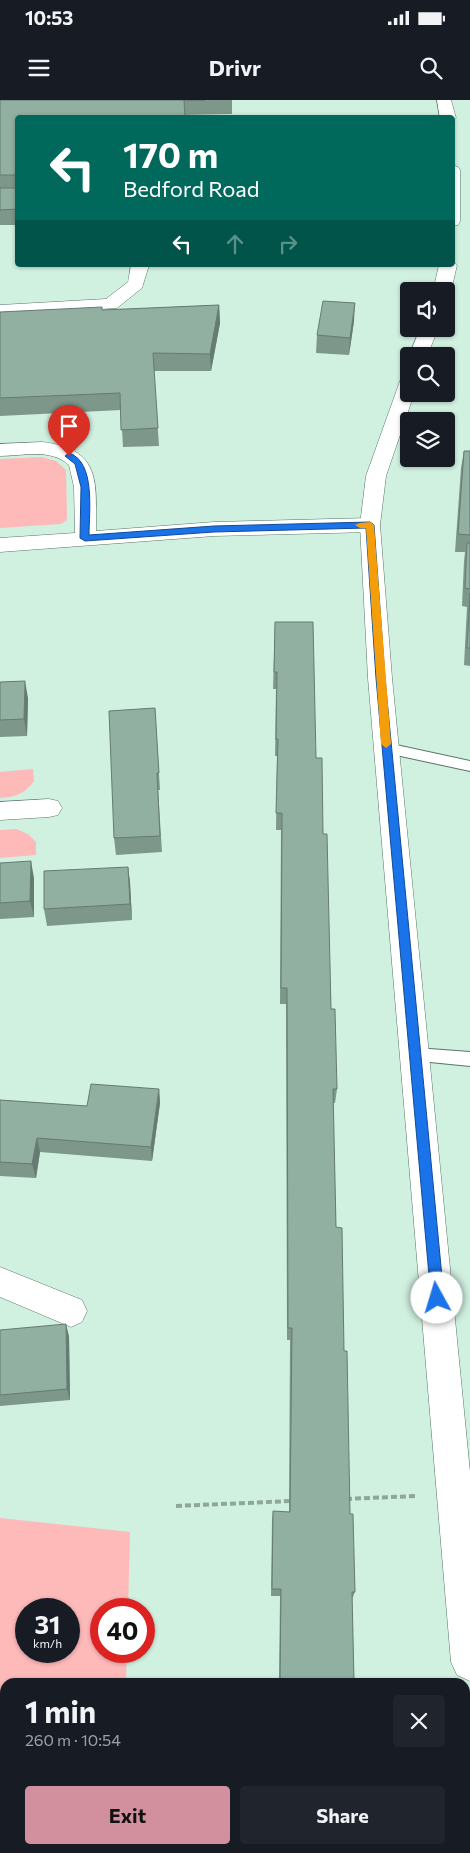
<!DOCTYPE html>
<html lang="en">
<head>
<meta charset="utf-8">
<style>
  :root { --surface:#171b24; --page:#20242c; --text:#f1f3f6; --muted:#9ea1a6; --accent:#d2909f }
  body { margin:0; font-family:Commissioner,sans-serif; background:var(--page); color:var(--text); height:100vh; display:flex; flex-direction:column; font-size:19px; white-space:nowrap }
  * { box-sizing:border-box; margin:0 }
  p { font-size:16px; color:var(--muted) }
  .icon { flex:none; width:28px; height:28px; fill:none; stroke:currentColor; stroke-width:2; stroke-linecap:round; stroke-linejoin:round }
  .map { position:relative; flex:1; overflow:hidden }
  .sheet { position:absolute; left:0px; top:1578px; width:470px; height:176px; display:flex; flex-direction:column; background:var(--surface); border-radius:15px 15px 0 0; box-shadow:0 1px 4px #0004 }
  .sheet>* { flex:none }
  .top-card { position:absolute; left:15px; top:15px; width:440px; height:152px; border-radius:5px; box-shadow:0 1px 4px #0004; background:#00695c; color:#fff; overflow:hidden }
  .buttons { position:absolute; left:400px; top:182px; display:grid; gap:10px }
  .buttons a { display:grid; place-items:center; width:55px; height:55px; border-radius:5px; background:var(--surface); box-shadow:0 1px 4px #0004; font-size:25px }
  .speed { position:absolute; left:15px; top:1498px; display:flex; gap:10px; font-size:25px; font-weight:700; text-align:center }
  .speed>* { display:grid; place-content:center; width:65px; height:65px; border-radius:50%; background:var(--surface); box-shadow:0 1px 4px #0004; line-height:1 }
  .speed small { font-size:12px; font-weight:400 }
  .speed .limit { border:8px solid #d22; background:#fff; color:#111 }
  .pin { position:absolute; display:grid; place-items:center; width:42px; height:42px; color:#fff; margin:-51px -21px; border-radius:50% 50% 50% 0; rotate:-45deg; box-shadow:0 0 5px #0007 }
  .pin .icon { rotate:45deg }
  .me { position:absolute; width:55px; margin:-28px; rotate:354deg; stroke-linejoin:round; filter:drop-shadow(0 0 4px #0008) }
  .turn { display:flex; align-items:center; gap:18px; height:105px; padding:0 25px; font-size:22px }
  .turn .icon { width:65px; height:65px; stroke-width:2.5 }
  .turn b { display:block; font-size:35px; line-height:42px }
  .lanes { display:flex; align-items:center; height:48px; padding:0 25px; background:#0003; justify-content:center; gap:25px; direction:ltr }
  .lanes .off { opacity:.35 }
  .round { display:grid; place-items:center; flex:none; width:52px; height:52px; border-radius:5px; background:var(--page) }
  .summary { display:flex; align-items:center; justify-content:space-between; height:85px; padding:0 25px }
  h1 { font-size:30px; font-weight:700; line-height:38px }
  .cta { display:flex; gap:10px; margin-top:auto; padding:10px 25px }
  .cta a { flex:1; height:58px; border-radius:5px; background:var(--accent); color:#111; font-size:20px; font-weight:700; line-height:58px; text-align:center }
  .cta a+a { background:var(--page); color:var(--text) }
  .status { display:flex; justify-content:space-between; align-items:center; height:35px; padding:0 25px; background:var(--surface); direction:ltr }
  .status svg { height:14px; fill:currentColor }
  header { display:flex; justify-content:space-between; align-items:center; height:65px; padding:0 25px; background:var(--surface); font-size:22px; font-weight:700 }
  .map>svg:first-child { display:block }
  .green { fill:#feb9b9; fill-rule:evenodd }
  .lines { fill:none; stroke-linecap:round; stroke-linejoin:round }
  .service-casing { stroke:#597668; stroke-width:2 }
  .minor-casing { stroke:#597668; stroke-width:1 }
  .tertiary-casing { stroke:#597668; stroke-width:1 }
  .path { stroke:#8ea79a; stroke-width:4; stroke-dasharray:6 3; stroke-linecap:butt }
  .service { fill:#fff; fill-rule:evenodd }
  .minor { fill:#fff; fill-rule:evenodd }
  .tertiary { fill:#fff; fill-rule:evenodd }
  .wall { fill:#7d978a }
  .shaded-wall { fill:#667b71 }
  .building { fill:#91b0a1; stroke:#667b71 }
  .route { fill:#1a73e8; stroke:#114b97 }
  .slow { fill:#f59e0b }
</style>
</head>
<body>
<div class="status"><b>10:53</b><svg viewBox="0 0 49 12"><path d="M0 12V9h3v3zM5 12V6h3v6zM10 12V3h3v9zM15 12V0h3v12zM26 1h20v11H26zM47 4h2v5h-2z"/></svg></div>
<header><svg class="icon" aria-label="menu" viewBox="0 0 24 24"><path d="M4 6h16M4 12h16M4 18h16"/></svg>Drivr<svg class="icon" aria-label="search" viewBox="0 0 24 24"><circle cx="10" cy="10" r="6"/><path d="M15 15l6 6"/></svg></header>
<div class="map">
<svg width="470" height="1753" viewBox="0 0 470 1753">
  <rect width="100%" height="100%" fill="#d0f0e0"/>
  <path class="green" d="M41,357L56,361L66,370L67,420L61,424L0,428V359Z
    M33,669L34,681C24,694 16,697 0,698V672Z
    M16,729L28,734L36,742V755L0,758V730Z
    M0,1418L130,1432L128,1509H101V1551H127L126,1582H5V1749H123L122,1753H0ZM26,1509H69V1551H26Z"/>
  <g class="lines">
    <g class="service-casing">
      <path id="service" d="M387,643L470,661V671L382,652L380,648L382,644Z
        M416,948L470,952V966L410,960L408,955L410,950Z"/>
    </g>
    <g class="minor-casing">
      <path id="minor" d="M131,165H149L142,188L117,208L0,215V205L106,199L128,182Z
        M42,342C102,349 96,382 96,431L214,422L370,418L377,420L380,425L377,430L370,432L214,436L0,452V438L75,433L74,387L69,365C50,348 24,356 0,356V344Z
        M49,699L58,701L62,708L58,715L49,717L0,720V702Z
        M0,1167L82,1200L87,1211L82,1222L71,1227L0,1197Z"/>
    </g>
    <g class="tertiary-casing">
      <path id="tertiary" d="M437,0H451L456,18L453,21L452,18H440Z
        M452,65L458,67L460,70V121L458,125L452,126Z
        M452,161L457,165L451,191L446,195V191H433L439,165H452Z
        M420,229H438L427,256H409Z
        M409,275V294H414L386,376L380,425L392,578L470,1372V1581L457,1575L451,1562L368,578L360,425L366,376L400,281L402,277Z"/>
    </g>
    <path class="path" d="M346,1399L415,1396
      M176,1406L292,1401"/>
    <use href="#service" class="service"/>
    <use href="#minor" class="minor"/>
    <use href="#tertiary" class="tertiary"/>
  </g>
  <path class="wall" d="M0,0H232V14L18,18V125H0Z
    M219,205L220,223L211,271H154L159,346L123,347L121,310L0,316V212L102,210Z
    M354,221L349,255L316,253L317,235Z
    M464,351H470V566L464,565L467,507L462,506L464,461L465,452H455L461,368Z
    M275,522L316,658L323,734L331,909L337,989L335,1003H333L336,1127L344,1251L350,1414L355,1492L352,1499L354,1582H279L280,1496H271L272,1420L273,1411L289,1412L290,1240H287L286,904H280L281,730H276L277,656H275L276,589H273Z
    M0,582L28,598L27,636L0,637Z
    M155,608L160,690H158L162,752L116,755L114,738Z
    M0,763L34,778V817L0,819Z
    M128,767L130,783L132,820L47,826L44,809Z
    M159,989L160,1003L152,1061L40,1052L36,1078L0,1076V1000L87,1006Z
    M0,1230L69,1236L70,1300L0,1306Z"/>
  <path class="shaded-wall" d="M355,203L354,221L349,255L350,238Z
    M219,205L220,223L211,271L210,254Z
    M25,581L28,598L27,636L24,619Z
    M31,761L34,778V817L30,801Z
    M128,767L130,783L132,820L130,804Z
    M159,989L160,1003L152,1061L151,1047Z
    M37,1038L40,1052L36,1078L32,1064Z
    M66,1224L69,1236L70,1300L67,1289Z"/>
  <path class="building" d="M0,0H205H184L185,18H18V109L0,110V88H17V75H0Z
    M323,201L355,203L350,238L317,235Z
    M219,205L210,254L153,253L158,328L121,330L120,293L0,298V212L102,207V210Z
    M464,351H470V435L458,434Z
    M467,443H470V489L465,488Z
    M470,493V548H467Z
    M275,522H313L316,658H322L323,734H327L331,909H335L337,989H333L336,1127L342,1128L344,1251H347L350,1414H353L355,1492H352L354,1582H280L281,1489H272L273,1411L290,1412L292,1228H288L287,888H281L282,713H276L278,639H276L277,572H274Z
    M25,581L24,619L0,620V582Z
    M155,608L159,673H157L160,736L114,738L109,611Z
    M31,761L30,801L0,803V763Z
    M128,767L130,804L44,809V771Z
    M91,984L159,989L151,1047L37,1038L32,1064L0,1062V1000L87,1006Z
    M66,1224L67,1289L0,1295V1230Z
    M287,1749H373V1753H287Z"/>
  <path class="route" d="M69,353C96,362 89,412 89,435L214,426L370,422L374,425L385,578L444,1198L442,1203L437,1205L433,1203L431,1198L376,578L366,428L214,432L85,441L80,438L81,387L75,364L65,356Z"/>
  <path class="slow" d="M370,422L374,425L391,644L386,648L381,644L366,428H360L355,425L360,423Z"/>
</svg>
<div class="buttons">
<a><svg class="icon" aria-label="sound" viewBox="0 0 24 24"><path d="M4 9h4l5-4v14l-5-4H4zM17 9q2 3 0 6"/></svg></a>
<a><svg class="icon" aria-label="search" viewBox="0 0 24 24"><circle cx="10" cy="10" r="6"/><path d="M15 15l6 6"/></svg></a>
<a><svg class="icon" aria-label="layers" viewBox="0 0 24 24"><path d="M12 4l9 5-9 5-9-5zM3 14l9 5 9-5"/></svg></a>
</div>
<div class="speed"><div>31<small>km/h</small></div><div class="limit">40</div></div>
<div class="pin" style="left:69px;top:356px;background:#d93025"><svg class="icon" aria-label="arrive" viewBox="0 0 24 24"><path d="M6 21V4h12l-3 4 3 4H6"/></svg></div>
<svg class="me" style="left:437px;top:1198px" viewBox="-20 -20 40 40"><circle r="19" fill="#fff"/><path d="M0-13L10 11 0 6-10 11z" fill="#1a73e8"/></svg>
<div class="top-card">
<div class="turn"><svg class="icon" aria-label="left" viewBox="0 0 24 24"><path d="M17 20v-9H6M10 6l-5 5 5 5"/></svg><div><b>170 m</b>Bedford Road</div></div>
<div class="lanes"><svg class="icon" aria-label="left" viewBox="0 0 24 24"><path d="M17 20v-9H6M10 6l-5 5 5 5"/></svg><svg class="icon off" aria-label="ahead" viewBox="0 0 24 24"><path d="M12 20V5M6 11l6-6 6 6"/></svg><svg class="icon off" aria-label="right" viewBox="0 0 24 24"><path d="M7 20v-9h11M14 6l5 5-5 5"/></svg></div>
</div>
<section class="sheet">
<div class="summary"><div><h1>1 min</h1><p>260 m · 10:54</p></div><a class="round"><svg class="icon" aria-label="close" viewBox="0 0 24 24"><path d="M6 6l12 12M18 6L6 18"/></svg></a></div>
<div class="cta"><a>Exit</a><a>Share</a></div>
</section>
</div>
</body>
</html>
